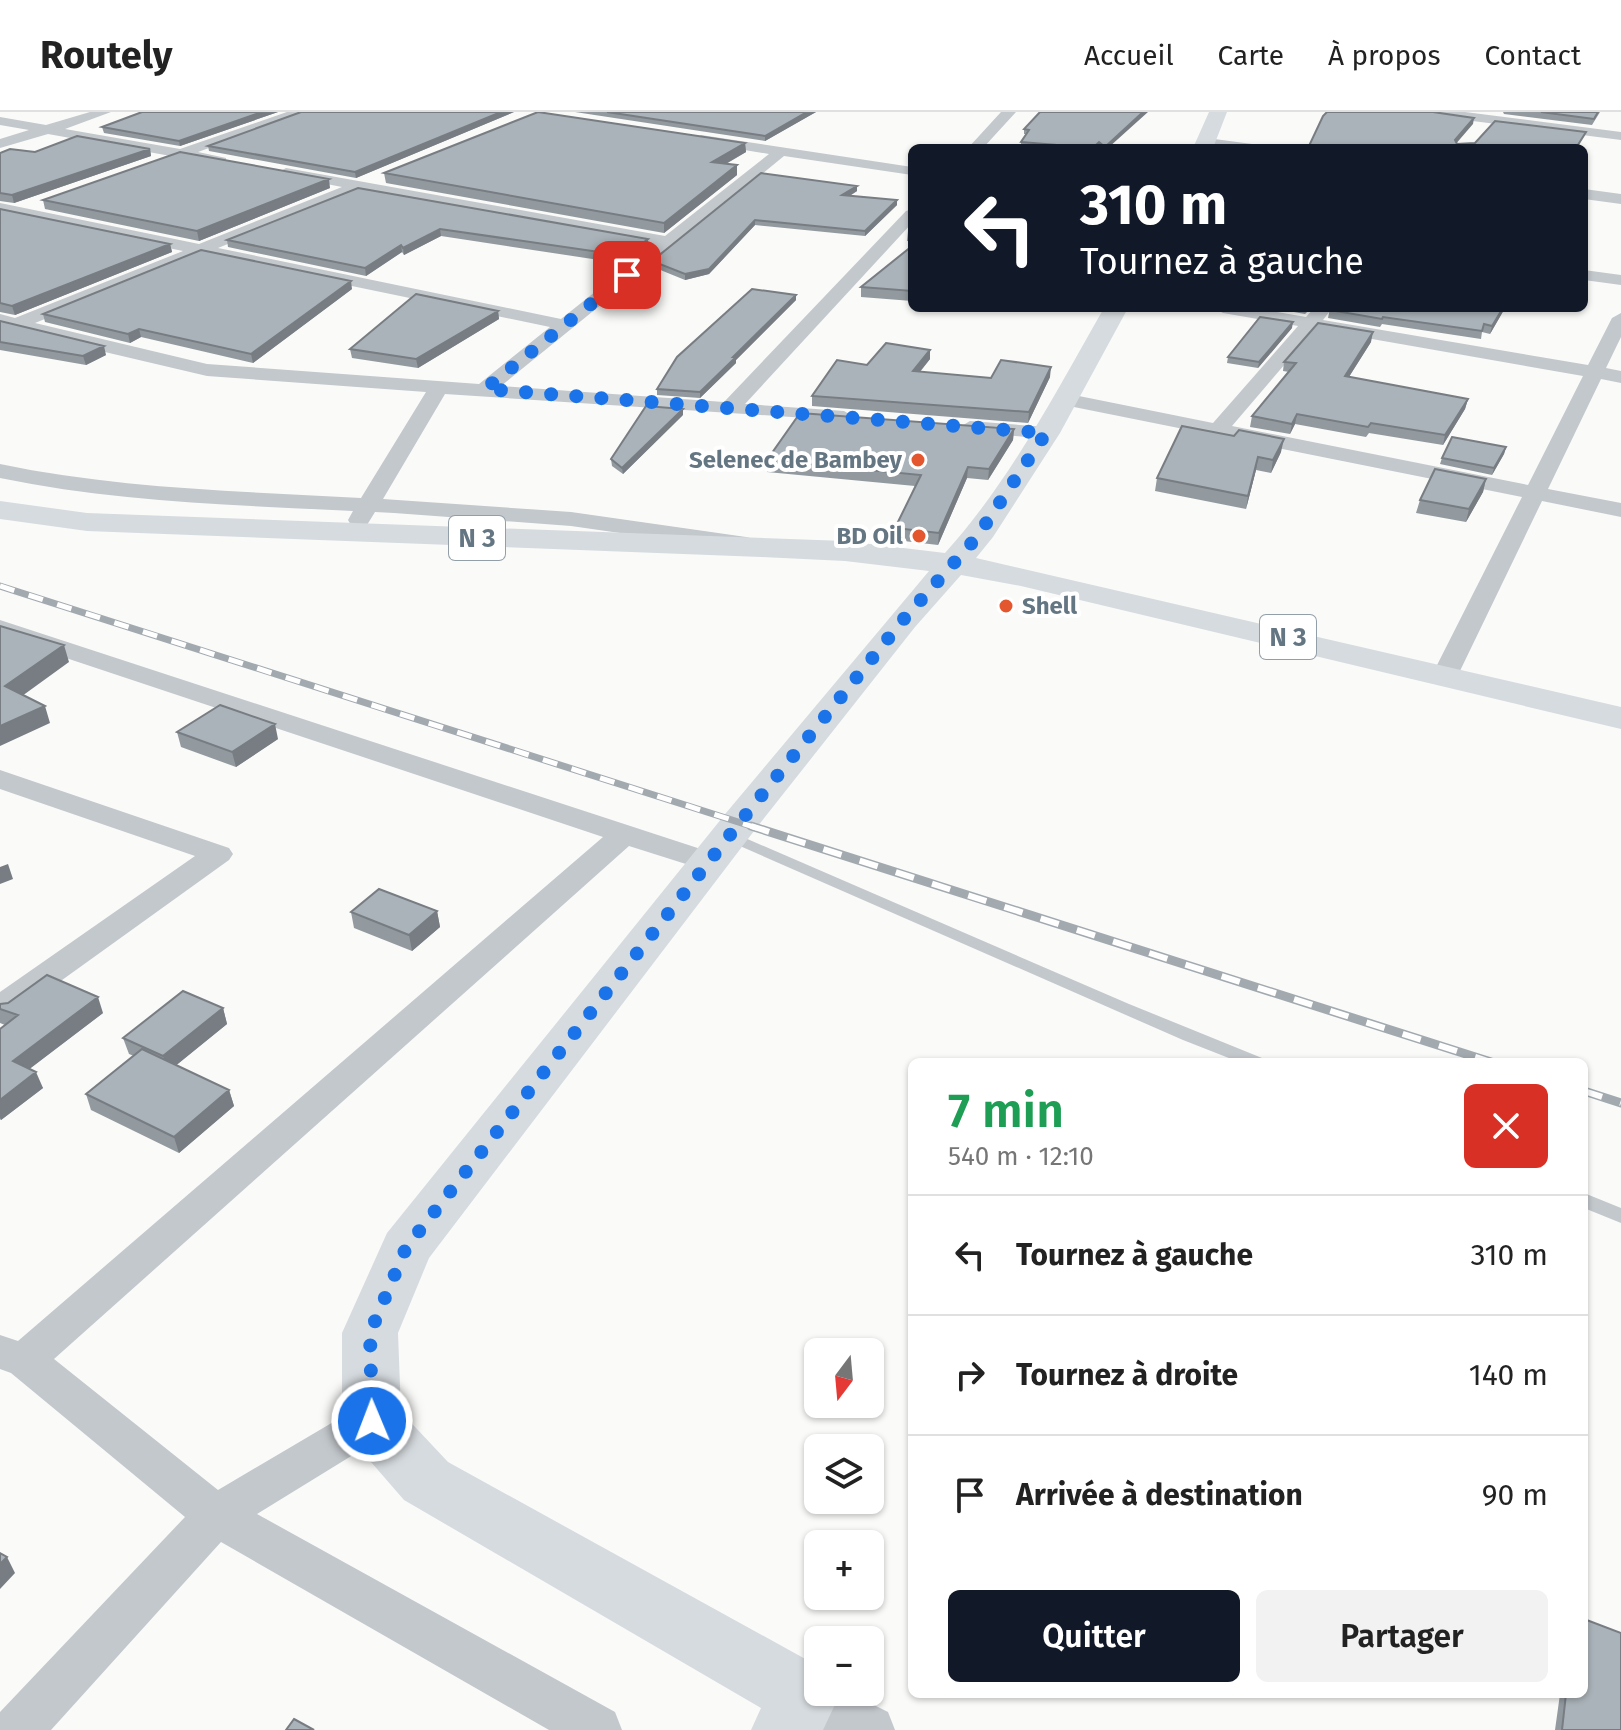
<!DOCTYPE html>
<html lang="fr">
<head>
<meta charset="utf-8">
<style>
  :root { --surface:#fff; --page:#f2f2f2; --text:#222; --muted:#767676; --line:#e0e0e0; --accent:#111827 }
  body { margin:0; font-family:"Fira Sans",sans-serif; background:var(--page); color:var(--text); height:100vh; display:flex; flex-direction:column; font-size:30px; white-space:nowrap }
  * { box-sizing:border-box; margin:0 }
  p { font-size:26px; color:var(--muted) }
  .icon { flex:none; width:44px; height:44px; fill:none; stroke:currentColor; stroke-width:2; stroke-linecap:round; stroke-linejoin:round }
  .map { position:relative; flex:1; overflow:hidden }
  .panel { position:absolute; left:908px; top:946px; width:680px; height:640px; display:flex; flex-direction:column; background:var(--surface); border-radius:12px; box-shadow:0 2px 6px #0004 }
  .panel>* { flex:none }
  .guide { position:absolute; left:908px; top:32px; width:680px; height:168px; border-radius:12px; box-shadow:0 2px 6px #0004; background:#111827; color:#fff; overflow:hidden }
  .needle { width:52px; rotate:196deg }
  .controls { position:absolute; left:804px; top:1226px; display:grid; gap:16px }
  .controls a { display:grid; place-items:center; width:80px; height:80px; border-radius:12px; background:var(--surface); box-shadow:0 2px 6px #0004; font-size:40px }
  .pin { position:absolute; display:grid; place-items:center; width:68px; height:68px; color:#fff; margin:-34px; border-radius:16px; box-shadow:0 4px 12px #0006 }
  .me { position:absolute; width:88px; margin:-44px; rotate:359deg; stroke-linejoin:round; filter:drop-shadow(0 0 6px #0008) }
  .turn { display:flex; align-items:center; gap:28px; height:168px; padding:0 40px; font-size:36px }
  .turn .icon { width:104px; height:104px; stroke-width:2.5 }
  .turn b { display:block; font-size:56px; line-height:68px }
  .round { display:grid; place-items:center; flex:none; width:84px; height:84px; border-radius:12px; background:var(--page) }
  .headline { display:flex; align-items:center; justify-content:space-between; height:136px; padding:0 40px }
  h1 { font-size:48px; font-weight:600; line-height:60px; color:#1e9e55 }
  .button { display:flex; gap:16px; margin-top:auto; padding:16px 40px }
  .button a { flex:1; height:92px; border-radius:12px; background:var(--accent); color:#fff; font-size:32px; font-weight:600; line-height:92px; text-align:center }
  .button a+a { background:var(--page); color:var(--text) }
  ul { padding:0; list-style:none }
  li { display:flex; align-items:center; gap:24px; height:120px; padding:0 40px; border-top:2px solid var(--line) }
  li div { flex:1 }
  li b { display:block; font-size:30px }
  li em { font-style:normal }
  header { display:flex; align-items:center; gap:48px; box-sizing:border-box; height:112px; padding:0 40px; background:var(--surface); border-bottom:2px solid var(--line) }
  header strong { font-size:38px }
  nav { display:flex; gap:44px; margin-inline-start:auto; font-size:28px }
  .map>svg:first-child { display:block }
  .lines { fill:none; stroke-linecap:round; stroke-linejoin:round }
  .service { fill:#c3c8cc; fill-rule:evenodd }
  .minor { fill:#c3c8cc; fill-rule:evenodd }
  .primary { fill:#d6dbdf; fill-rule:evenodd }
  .rail-far1-casing { stroke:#a2aab0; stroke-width:7 }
  .rail-casing { stroke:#a2aab0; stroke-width:9 }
  .rail-far1 { stroke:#fff; stroke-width:5; stroke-dasharray:15; stroke-linecap:butt }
  .rail { stroke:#fff; stroke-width:6; stroke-dasharray:19; stroke-linecap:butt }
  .wall { fill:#929a9f }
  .shaded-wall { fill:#777d82 }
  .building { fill:#aab3b9; stroke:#777d82; stroke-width:2 }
  .route { stroke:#1a73e8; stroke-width:14; stroke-dasharray:0 25.2 }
  .poi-dot { fill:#e4572e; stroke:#fff; stroke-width:3 }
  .labels { text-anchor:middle; stroke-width:8; stroke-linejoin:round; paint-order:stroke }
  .far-poi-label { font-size:24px; font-weight:bold; fill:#657683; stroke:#fff; text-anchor:end }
  .shield { fill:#fff; stroke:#939fa8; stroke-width:2 }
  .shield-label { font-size:26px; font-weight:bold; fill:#657683 }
</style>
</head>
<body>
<header>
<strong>Routely</strong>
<nav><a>Accueil</a><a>Carte</a><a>À propos</a><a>Contact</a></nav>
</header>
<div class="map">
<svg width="1621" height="1618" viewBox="0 0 1621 1618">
  <rect width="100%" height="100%" fill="#fafaf8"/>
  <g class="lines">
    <path class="service" d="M729,719L1129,892L1262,946L1265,950H1239L1183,928L724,727L721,724L724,721Z
      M1584,1081L1621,1096V1111L1584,1096Z"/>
    <path class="minor" d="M90,0H111L65,17L180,37L287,0H307L198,40L226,46V52L221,53L48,22L0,36V27L29,18L0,13V5L46,13Z
      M1001,0H1016L983,36H968Z
      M1426,0H1465L1621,20V28L1433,4Z
      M701,23L912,55V63L784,44L501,274L724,290L906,99L912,97V111L745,292L844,299L854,305L851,309L445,282L383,387L571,400L746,425L754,427L758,432L754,437L746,439L571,414L394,401L375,400L367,413H351L348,408L353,399C235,393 116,390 0,366V352C119,377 240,379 361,386L426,280L207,264L7,217L0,214V202L15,206L183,139L0,101V91L199,132L342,75L281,63L279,60L286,56L665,124L769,42L696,30L694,27ZM361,78L655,132L561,207L218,136ZM202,143L550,215L479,272L207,252L35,211Z
      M1207,26L1252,32L1259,36L1202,33V27Z
      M1584,77L1621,82V92L1584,87Z
      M1584,158L1621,163V173L1584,168Z
      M1214,196H1255L1306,205L1314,196H1328L1330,199L1323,208L1588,253L1612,206L1621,201V225L1606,256L1621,259V271L1601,267L1548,377L1621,391V405L1542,389L1458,563L1454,569H1436L1432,563L1522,385L1064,293L1054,287L1064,281L1213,311L1298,214L1223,201ZM1315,217L1583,264L1528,373L1232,314Z
      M970,309L1046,315L1056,321L1046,327L963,319L960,315Z
      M0,508L719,743L723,750L719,757L708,759L629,734L54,1247L218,1378L357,1296L372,1291L387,1296L394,1309L387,1322L257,1402L615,1600L622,1618H549L221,1430L51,1618H0V1600L185,1405L11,1261L0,1257V1223L18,1229L603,725L0,524Z
      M0,658L229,736L233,742L229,748L12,904L0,907V880L195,744L0,677Z
      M805,1560L818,1565V1580H848L888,1600L895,1618H819L787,1601L780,1584L787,1567Z"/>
    <path class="primary" d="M1209,0H1227L1213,36H1193Z
      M1104,196H1128L1060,321L993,425L976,446L1621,595V617L1021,474L961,463L915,515L754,719L429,1146L398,1221L401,1300L448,1350L818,1554V1580H837L839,1584L823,1618H751L761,1596L404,1388L351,1327L342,1309V1221L387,1121L726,701L929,459L845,449L761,445L87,419L0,407V389L87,401L845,429L945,441C1010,369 1056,280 1104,196Z"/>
    <g class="rail-far1-casing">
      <path id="rail-far1" d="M0,474L757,716"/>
    </g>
    <g class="rail-casing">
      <path id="rail" d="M751,714L1491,950
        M1584,979L1621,991"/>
    </g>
    <use href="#rail-far1" class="rail-far1"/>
    <use href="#rail" class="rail"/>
  </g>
  <path class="wall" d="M142,0H278L180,34L104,21L102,15Z
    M514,0L356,66L209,39L208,34Z
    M575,0H816L765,29Z
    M1040,0L1108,36L1021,35V30L1026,22H1024V17Z
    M1503,0H1600L1592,13L1504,2Z
    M745,31L746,40L726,52L737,53V63L664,121L386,71L384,61Z
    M150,37L151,44L14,91L0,89V41Z
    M761,61L857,74V79L850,84L897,93L865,124L755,113L709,162L685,168L653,155L652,149Z
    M330,76L199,129L45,97L43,88Z
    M358,76L648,134L632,146L614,139L599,148L441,124L404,143L402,140L366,164L228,135L227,128Z
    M0,97L170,132L172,140L15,203L0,200Z
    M912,114V129H907L908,119Z
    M912,134V189L861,185V175Z
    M352,177L253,251L141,225L130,231L45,210L43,202Z
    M796,183V188L736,248V251L700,286L657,283V277Z
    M1272,196H1311L1305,202Z
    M1330,196H1505L1490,222L1482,220L1481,227L1382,212L1380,215L1328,206Z
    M498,199L499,207L418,256L352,246L350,237Z
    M0,209L106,243L86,253L0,238Z
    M1292,216L1258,256L1227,251L1228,245Z
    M1371,230L1349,265L1468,287L1465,297L1443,333L1369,321L1366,325L1295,312L1290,322L1250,315L1252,304L1289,260L1283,259L1284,250Z
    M930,238V247L920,260L991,266L1050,265L1028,311L812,294V284L867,253Z
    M683,303L623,362L612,354L611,347Z
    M1014,317L1013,328L988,368L967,366L938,433L895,428V416L915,374L767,360V348Z
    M1506,335L1504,342L1492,363L1440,352L1442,346Z
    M1281,340L1271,361L1256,358L1246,397L1155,379L1157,366Z
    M1486,367L1483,380L1466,410L1416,401L1420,388Z
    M177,620L278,627L236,655L181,635Z
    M437,799L440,815L412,839L354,816L351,800Z
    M223,896L227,912L176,953L229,978L234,994L179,1041L91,998L86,982L134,944L129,942L123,926Z
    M0,897L103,901L29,957L43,976L1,1008L0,1007V917L5,913L0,911Z
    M1560,1582H1584L1621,1618H1555Z"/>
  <path class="shaded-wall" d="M262,0H278L180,34L179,29Z
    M501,0H514L356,66L355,60Z
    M807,0H816L765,29V24Z
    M1143,0H1148L1108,36H1104Z
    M1474,6L1473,12L1454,34L1455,28Z
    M745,31L746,40L713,59L712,50Z
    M150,37L151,44L14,91L12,83Z
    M737,53V63L664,121V111Z
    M329,67L330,76L199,129L197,119Z
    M857,74V79L842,88V83Z
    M897,88V93L865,124V119Z
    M755,108V113L709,162L685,168V162Z
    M440,117L441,124L404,143L403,136Z
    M648,127V134L632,146V139Z
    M170,132L172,140L15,203L12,194Z
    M614,132V139L599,148V140Z
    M401,133L402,140L366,164L365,156Z
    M351,169L352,177L253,251L251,242Z
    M796,183V188L736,248V251L700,286V280L733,245Z
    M1503,196H1505L1490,222L1492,214Z
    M498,199L499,207L418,256L416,247Z
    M1293,210L1292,216L1258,256L1259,250Z
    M139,217L141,225L130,231L128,222Z
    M1373,220L1371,230L1343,274L1345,264Z
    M104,234L106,243L86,253L83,244Z
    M930,238V247L912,269L913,259Z
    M1051,255L1050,265L1028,311L1029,300Z
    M1468,287L1465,297L1443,333L1445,323Z
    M683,297V303L623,362L622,356Z
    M1297,302L1295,312L1290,322L1292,312Z
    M1014,317L1013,328L988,368L989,357Z
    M1284,327L1281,340L1271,361L1273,348Z
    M1506,335L1504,342L1492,363L1494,356Z
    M1258,345L1256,358L1246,397L1248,384Z
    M968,355L967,366L938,433L939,421Z
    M1486,367L1483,380L1466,410L1469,397Z
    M64,533L69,550L11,592L5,574Z
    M45,594L50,611L0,634V614Z
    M275,612L278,627L236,655L232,640Z
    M8,752L13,767L0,772V755Z
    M437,799L440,815L412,839L409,823Z
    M98,885L103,901L19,965L13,949Z
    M223,896L227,912L168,960L163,944Z
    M36,960L43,976L1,1008L0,1005V988Z
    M229,978L234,994L179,1041L174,1025Z
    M7,1445L15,1461L0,1477V1452Z"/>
  <path class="building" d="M142,0H262L179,29L102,15Z
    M301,0H501L355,60L208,34Z
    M538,0L745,31L712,50L737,53L664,111L384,61Z
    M607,0H807L765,24Z
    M1040,0H1143L1105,35L1099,30L1093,36L1021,30L1029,18L1024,17Z
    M1327,0H1433L1474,6L1455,28L1457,32L1475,31L1495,9L1586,20L1576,36H1308L1323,4Z
    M1541,0H1598L1594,7Z
    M77,24L150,37L12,83L0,81V41L10,37L35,40Z
    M180,40L329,67L197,119L43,88Z
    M761,61L857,74L842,83L897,88L865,119L755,108L709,157L685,162L652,149Z
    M358,76L648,127L632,139L614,132L599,140L440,117L403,136L401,133L365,156L227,128Z
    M0,97L170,132L12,194L0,191Z
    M912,134V179L861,175Z
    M201,138L351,169L251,242L139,217L128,222L43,202Z
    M752,177L796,183L733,245H736L700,280L657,277L677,245Z
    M416,182L498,199L416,247L350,237Z
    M1331,196H1503L1492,214L1484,212L1482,219L1383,205L1382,207L1330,198Z
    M1260,205L1293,210L1259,250L1228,245Z
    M0,209L104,234L83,244L0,230Z
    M1318,211L1373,220L1345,264L1468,287L1445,323L1371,311L1368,315L1297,302L1292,312L1252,304L1296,251L1284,250Z
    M886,231L930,238L913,259L991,266L1001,248L1051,255L1029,300L812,284L837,248L867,253Z
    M646,294L683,297L622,356L611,347Z
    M800,301L1014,317L989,357L968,355L939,421L895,416L921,363L767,348Z
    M1182,314L1234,324L1239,318L1284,327L1273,348L1258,345L1248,384L1157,366Z
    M1452,325L1506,335L1494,356L1442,346Z
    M1435,357L1486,367L1469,397L1420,388Z
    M0,514L64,533L5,574L45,594L0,614Z
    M220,593L275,612L232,640L177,620Z
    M379,777L437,799L409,823L351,800Z
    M47,863L98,885L13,949L36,960L0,988V917L18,903L0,897V892L8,891Z
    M183,879L223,896L163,944L123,926Z
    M142,937L229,978L174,1025L86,982Z
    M0,1441L7,1445L0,1452Z
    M1584,1507L1621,1521V1618H1562L1566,1582H1584Z
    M294,1607L314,1618H286Z"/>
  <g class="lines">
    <path class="route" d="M372,1309L370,1221L406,1136L740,710L903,508L977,425L1046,321L485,277L627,163"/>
  </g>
  <g class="poi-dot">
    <circle cx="918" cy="348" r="8"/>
    <circle cx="919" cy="424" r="8"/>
    <circle cx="1006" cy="494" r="8"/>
  </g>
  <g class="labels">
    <g class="far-poi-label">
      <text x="902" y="356">Selenec de Bambey</text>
      <text x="903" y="432">BD Oil</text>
      <text x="1022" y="502" text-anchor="start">Shell</text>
    </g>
    <g class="shield">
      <rect x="449" y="404" width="56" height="44" rx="6"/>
      <rect x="1260" y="503" width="56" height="44" rx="6"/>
    </g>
    <g class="shield-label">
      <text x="477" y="435">N 3</text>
      <text x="1288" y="534">N 3</text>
    </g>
  </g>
</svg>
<div class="controls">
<a><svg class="needle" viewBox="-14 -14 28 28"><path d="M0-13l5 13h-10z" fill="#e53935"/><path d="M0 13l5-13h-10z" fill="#767676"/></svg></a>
<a><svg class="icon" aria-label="layers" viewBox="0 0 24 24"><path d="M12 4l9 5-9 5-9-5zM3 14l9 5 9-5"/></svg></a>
<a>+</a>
<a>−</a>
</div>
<div class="pin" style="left:627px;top:163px;background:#d93025"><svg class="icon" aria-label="arrive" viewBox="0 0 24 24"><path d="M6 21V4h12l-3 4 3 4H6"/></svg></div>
<svg class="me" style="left:372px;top:1309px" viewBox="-20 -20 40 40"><circle r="17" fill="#1a73e8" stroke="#fff" stroke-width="3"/><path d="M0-11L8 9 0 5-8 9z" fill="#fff"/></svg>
<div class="guide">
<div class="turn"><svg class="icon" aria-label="left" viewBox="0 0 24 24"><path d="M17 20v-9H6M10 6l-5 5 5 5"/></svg><div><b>310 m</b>Tournez à gauche</div></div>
</div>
<section class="panel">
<div class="headline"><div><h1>7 min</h1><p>540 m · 12:10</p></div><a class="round" style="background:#d93025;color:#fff"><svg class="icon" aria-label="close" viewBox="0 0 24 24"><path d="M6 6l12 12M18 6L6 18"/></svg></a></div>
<ul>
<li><svg class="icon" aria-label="left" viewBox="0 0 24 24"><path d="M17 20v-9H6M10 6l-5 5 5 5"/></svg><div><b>Tournez à gauche</b></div><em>310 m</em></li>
<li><svg class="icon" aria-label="right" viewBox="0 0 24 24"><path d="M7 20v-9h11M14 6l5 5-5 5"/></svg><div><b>Tournez à droite</b></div><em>140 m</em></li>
<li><svg class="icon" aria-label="arrive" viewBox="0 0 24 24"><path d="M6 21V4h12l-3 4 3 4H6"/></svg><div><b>Arrivée à destination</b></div><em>90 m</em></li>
</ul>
<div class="button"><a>Quitter</a><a>Partager</a></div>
</section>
</div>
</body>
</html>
